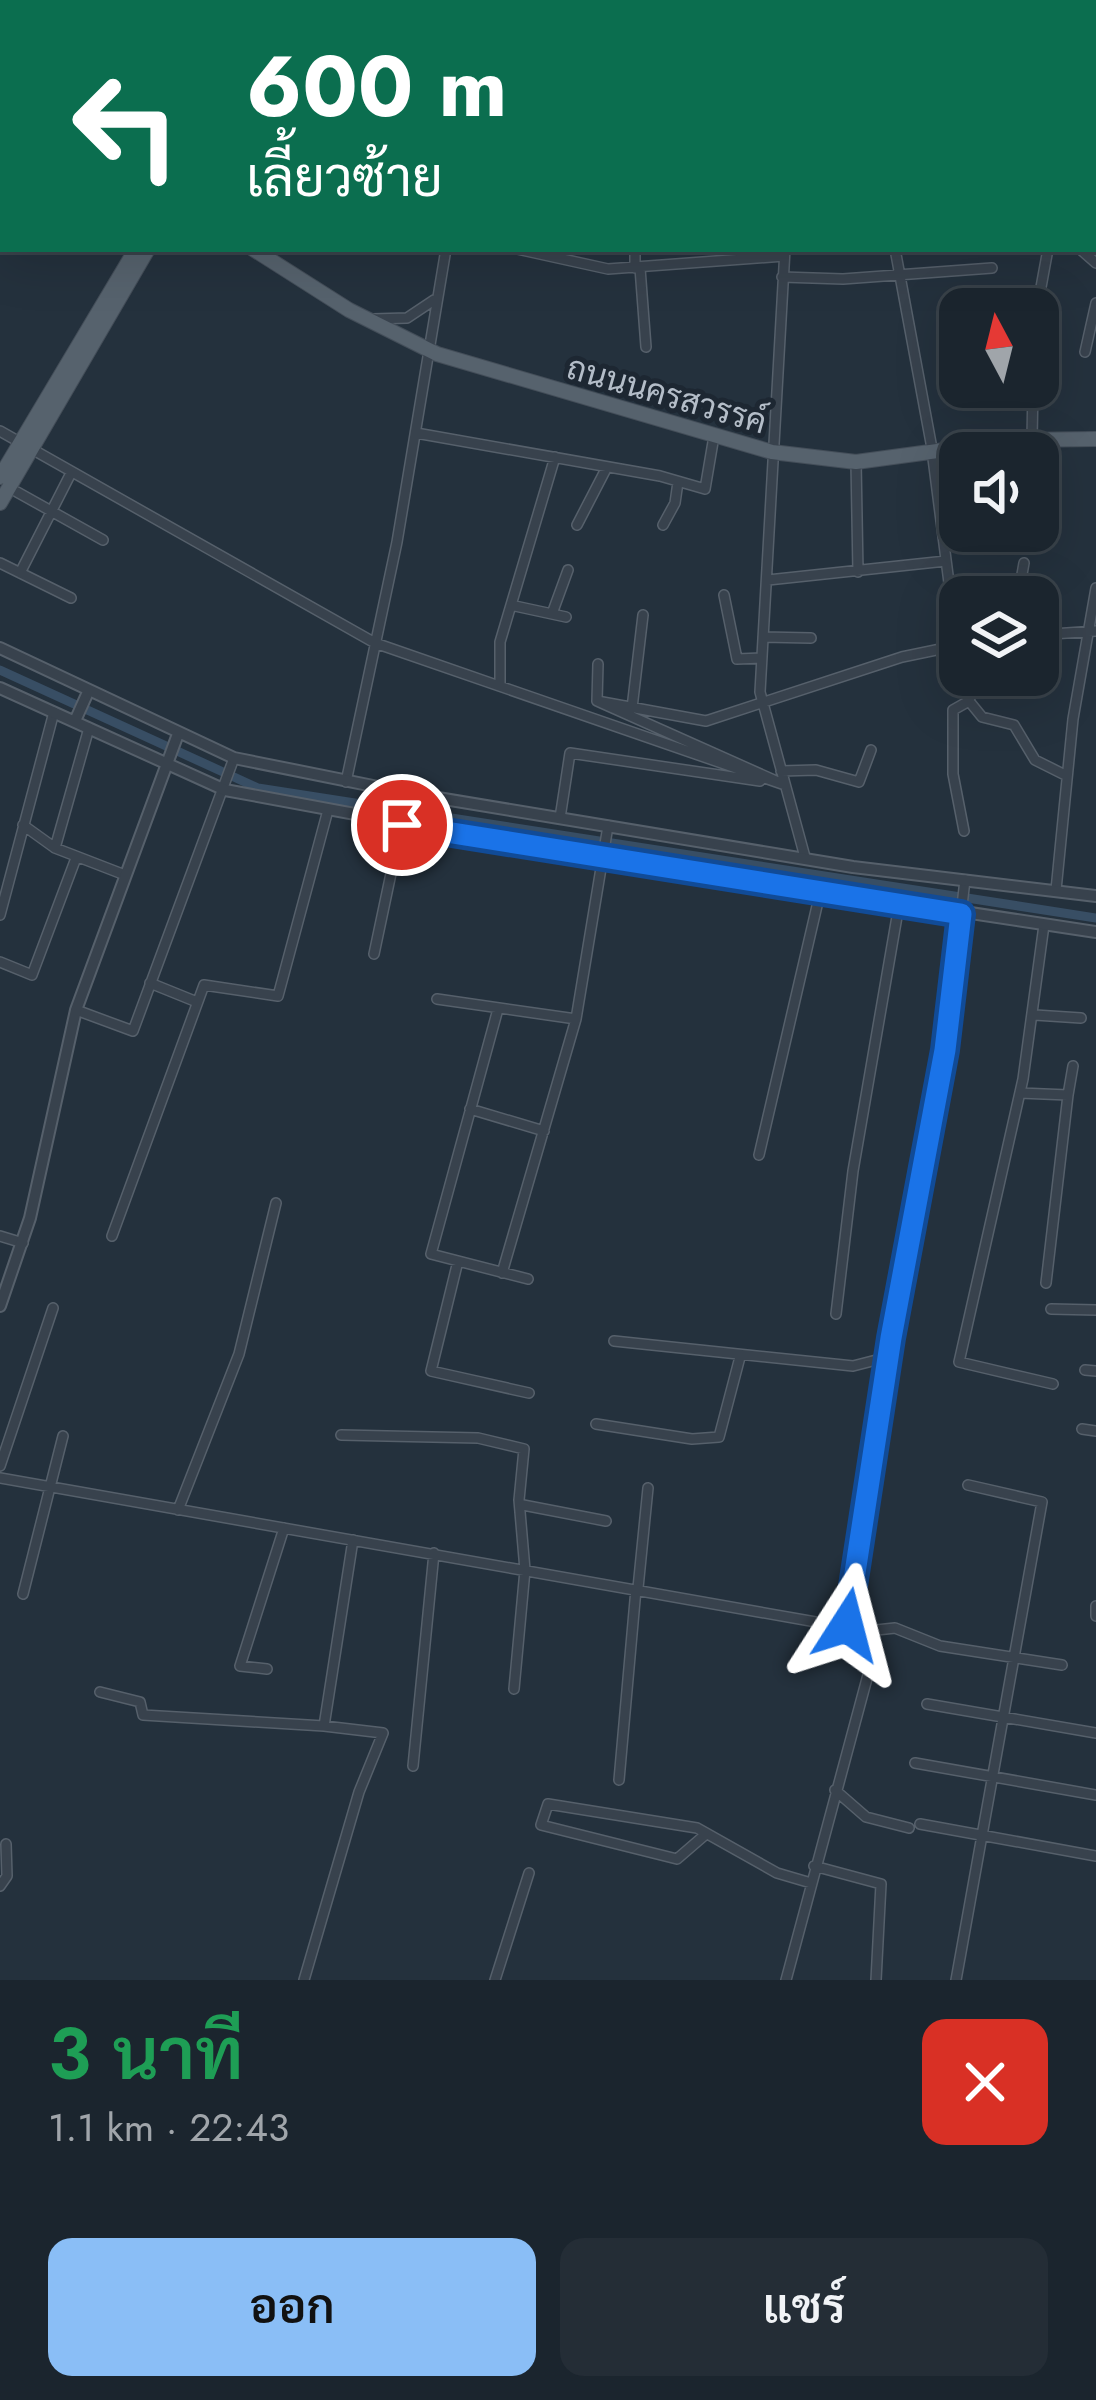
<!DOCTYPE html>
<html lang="th">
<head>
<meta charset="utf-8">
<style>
  :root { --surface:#1b252e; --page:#242d36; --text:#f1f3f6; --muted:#a0a5aa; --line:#39424a; --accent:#8abef6 }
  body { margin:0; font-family:Jost,Sarabun,sans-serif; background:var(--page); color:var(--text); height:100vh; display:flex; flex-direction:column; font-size:45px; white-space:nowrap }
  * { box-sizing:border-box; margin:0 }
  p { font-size:39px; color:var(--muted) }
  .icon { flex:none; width:66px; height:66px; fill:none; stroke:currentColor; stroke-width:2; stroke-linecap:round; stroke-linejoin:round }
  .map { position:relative; height:1980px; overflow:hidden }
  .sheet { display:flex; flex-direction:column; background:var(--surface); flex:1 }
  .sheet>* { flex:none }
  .hud { position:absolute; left:0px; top:0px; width:1098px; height:252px; box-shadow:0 12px 48px #0002,0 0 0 3px var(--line); background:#0b6e4f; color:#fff; overflow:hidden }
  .needle { width:78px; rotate:353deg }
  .buttons { position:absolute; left:939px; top:288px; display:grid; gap:24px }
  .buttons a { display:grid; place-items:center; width:120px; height:120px; border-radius:24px; background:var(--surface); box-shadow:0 12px 48px #0002,0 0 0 3px var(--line); font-size:60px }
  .pin { position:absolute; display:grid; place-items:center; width:102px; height:102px; color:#fff; margin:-51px; border:6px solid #fff; border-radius:50%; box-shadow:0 3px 12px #0007 }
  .me { position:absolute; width:132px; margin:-66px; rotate:9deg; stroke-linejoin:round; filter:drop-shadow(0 0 9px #0008) }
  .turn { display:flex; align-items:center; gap:42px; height:252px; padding:0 48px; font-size:54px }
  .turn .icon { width:156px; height:156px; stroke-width:2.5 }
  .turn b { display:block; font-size:84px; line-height:102px }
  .round { display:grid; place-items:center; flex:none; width:126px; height:126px; border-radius:24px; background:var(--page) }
  .summary { display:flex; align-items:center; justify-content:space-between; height:204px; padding:0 48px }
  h1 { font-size:72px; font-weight:600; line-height:90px; color:#1e9e55 }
  .primary-button { display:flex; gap:24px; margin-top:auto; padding:24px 48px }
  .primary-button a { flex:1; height:138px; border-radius:24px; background:var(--accent); color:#111; font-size:48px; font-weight:600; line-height:138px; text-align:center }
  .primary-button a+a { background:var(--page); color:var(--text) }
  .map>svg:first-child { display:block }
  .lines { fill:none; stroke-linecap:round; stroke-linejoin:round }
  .canal { stroke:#384e64; stroke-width:9 }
  .minor-casing { stroke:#56606b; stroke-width:12 }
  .tertiary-casing { stroke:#56606b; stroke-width:14 }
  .secondary-casing { stroke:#56606b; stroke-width:15 }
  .primary-casing { stroke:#444e59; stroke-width:16 }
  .minor { stroke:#38424d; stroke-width:9 }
  .tertiary { stroke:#38424d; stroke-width:10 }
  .secondary { stroke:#465260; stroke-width:12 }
  .primary { stroke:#56626d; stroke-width:14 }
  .route-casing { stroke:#114b97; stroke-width:30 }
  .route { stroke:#1a73e8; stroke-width:21 }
  .labels { text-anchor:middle; stroke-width:10; stroke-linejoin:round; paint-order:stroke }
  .street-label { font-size:33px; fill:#b4bdc8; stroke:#1d2732 }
</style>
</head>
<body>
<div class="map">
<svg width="1096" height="1980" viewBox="0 0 1096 1980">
  <rect width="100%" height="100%" fill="#24313d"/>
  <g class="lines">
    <path class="canal" d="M0,670L258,788L1096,918"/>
    <g class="minor-casing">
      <path id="minor" d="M139,0L143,3
        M452,0V3
        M597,0L603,3
        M646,0L647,3
        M1039,0L1047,3
        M384,3V0
        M572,3L573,0
        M805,3V0
        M900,3L901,0
        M1022,3L1023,0
        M1095,5H1096
        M1095,198H1096
        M517,249L608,269L784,256
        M635,249V268
        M785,249L760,692L805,857
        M895,249L931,443L957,645
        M1080,249L1096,263
        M640,268L646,347
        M782,277L843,279L992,268
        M1037,309L1048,249
        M373,319L407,318L434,300
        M1085,352L1096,303
        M0,431L375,643L785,785L597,701L706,721L902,657L960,645
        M416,433L660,476L705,489L714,436
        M1032,439L1033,387
        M856,462L858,572
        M17,492L103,540
        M577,525L606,469
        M663,525L675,503L678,482
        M0,563L71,598
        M20,573L71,473
        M768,580L946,561
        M724,595L737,659L762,658
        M1018,597L1024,563
        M515,606L566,617
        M553,611L568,570
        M1038,635L1096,631
        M763,637L811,638
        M500,683V642L555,457
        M597,701L598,664
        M969,701L982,717L1014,725L1035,760L1067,776
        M632,708L643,615
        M781,771L816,770L859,782L871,750
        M346,782L397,542L446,249
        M560,818L570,753L760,781
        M23,825L55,848L89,728
        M964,831L953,774V710L969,701L977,675
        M55,848L125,875
        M1056,890L1073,719L1096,588
        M0,915L54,712
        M1044,925L1023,1079L959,1362L1053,1384
        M374,954L408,793
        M0,962L32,975L76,858
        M150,983L197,1002
        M437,999L576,1019
        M498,1009L431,1254L528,1279
        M76,1010L133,1031L234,758
        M1035,1015L1081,1018
        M1020,1093L1068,1095L1046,1283
        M1068,1095L1073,1066
        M470,1109L544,1131
        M759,1155L820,893
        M0,1236L23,1243
        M112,1236L204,985L278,996L328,810
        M458,1261L431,1371L529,1393
        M502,1273L576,1019L608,826
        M1051,1309L1096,1310
        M836,1314L853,1171L899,905
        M614,1341L853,1366L888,1357
        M1085,1370L1096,1371
        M596,1424L692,1439L719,1437L740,1357
        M1082,1429L1096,1431
        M341,1435L478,1438L524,1449L519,1500L525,1570L514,1689
        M0,1466L53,1308
        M0,1478L867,1631L876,1645L786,1980
        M523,1505L606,1521
        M178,1510L239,1354L276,1203
        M638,1588L648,1488
        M23,1594L63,1436
        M1096,1606V1616
        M847,1625L891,1338L945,1050L965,880
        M867,1631L895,1628L940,1646L1062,1665
        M267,1669L240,1666L284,1528
        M100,1692L140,1702L143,1715L324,1726
        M927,1704L1096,1733
        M915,1763L1096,1795
        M413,1766L434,1553
        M619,1780L636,1589
        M835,1790L866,1817L909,1828
        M920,1824L1096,1856
        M706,1834L677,1859L541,1825L548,1804L697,1828L777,1873L811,1883
        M814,1866L881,1884L876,1980
        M0,1886L7,1876L6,1844
        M304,1980L359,1792L383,1733L324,1726L353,1540
        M495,1980L529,1873
        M956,1980L1042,1502L968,1485"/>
    </g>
    <g class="tertiary-casing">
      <path id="tertiary" d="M0,648L234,758L408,793L853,867L1096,896
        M0,688L225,790L528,846L1096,932
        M75,721L88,692
        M0,1306L30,1218L76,1010L178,734"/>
    </g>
    <g class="secondary-casing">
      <path id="secondary" d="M286,3L288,0"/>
    </g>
    <g class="primary-casing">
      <path id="primary" d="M0,94L3,96
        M253,249L349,310L437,354L772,452L856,462L1019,440L1096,439
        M0,477L136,249
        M0,503L148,249"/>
    </g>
    <use href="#minor" class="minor"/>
    <use href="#tertiary" class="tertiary"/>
    <use href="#secondary" class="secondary"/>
    <use href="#primary" class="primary"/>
  </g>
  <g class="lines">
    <g class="route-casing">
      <path id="route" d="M402,825L961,914L945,1050L891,1338L847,1625"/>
    </g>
    <use href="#route" class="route"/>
  </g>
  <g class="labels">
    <g class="street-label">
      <text transform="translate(667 394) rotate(16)" y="12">ถนนนครสวรรค์</text>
    </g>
  </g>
</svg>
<div class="buttons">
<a><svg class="needle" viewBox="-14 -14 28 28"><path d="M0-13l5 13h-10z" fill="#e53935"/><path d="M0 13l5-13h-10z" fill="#a0a5aa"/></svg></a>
<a><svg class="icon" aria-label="sound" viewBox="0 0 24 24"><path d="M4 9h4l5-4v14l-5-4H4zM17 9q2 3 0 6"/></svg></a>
<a><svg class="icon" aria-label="layers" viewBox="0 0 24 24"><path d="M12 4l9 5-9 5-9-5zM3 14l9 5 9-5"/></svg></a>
</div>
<div class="pin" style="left:402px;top:825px;background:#d93025"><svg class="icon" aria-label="arrive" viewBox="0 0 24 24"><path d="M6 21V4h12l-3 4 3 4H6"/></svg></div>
<svg class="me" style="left:847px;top:1625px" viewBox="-20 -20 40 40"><path d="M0-17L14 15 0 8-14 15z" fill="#1a73e8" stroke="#fff" stroke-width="4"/></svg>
<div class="hud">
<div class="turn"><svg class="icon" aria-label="left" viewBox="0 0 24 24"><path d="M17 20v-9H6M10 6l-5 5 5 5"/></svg><div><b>600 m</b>เลี้ยวซ้าย</div></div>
</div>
</div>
<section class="sheet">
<div class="summary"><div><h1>3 นาที</h1><p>1.1 km · 22:43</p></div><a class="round" style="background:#d93025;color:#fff"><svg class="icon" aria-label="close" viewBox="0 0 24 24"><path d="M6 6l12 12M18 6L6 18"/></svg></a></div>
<div class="primary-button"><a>ออก</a><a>แชร์</a></div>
</section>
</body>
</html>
